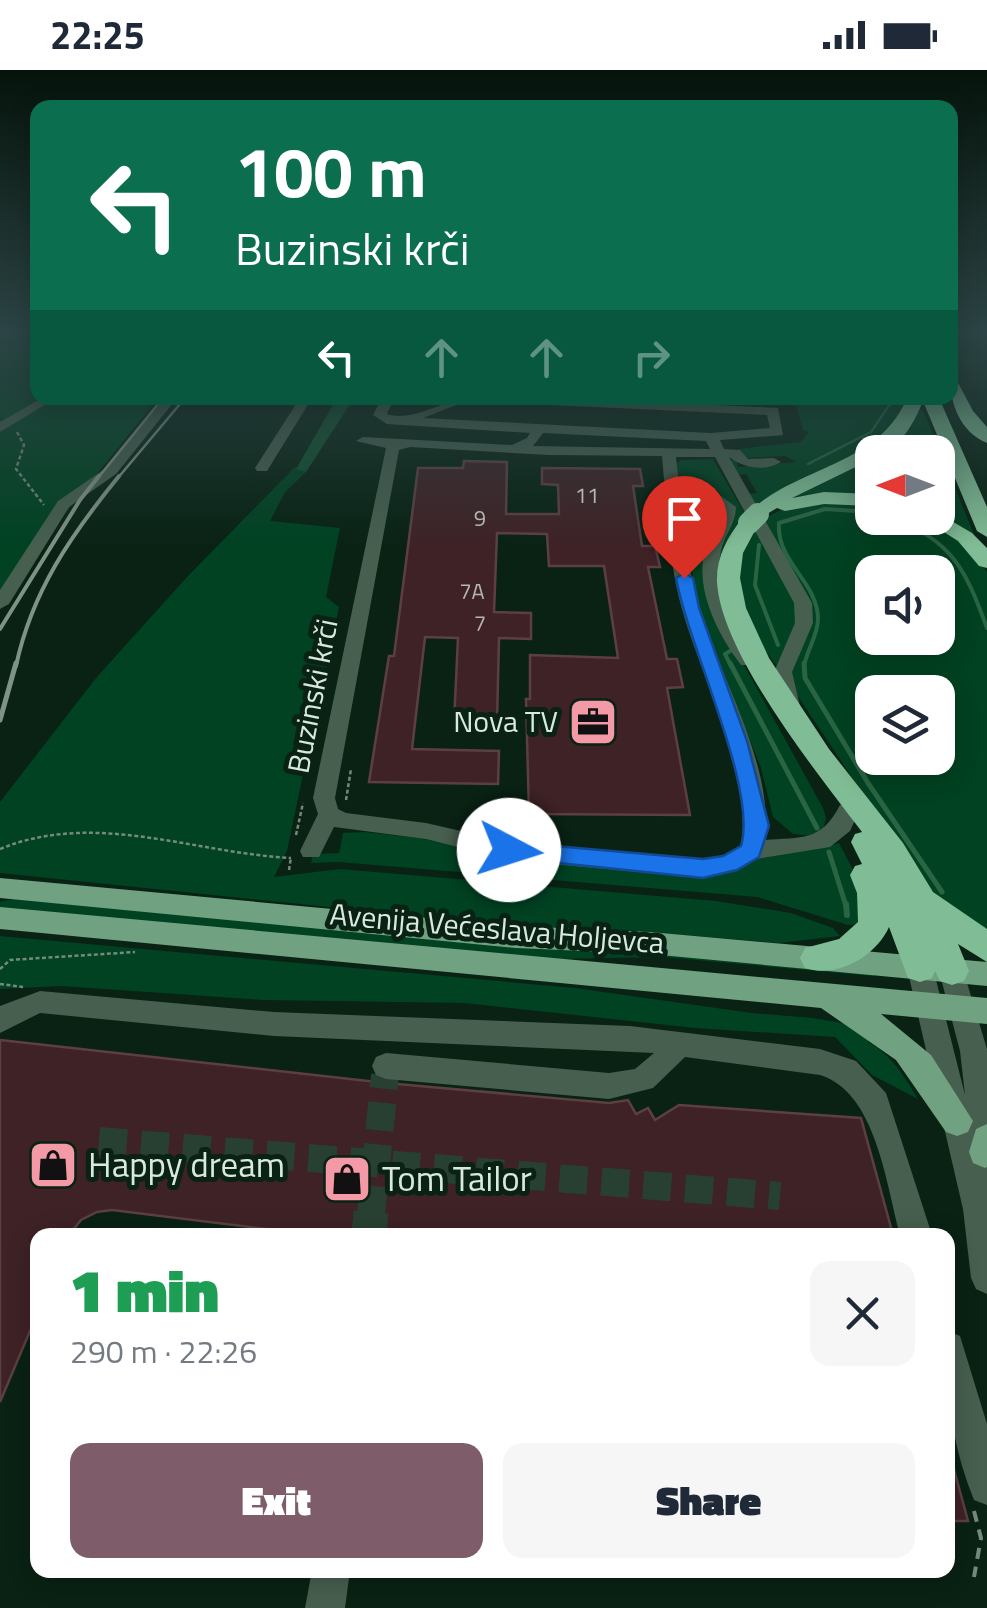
<!DOCTYPE html>
<html lang="en">
<head>
<meta charset="utf-8">
<style>
  :root { --surface:#fff; --page:#f6f6f7; --text:#1f2937; --muted:#747a83; --accent:#7f5c69 }
  body { margin:0; font-family:"Titillium Web",sans-serif; background:var(--page); color:var(--text); height:100vh; display:flex; flex-direction:column; font-size:38px; white-space:nowrap }
  * { box-sizing:border-box; margin:0 }
  p { font-size:32px; color:var(--muted) }
  .icon { flex:none; width:55px; height:55px; fill:none; stroke:currentColor; stroke-width:2; stroke-linecap:round; stroke-linejoin:round }
  .map { position:relative; flex:1; overflow:hidden }
  .drawer { position:absolute; left:30px; top:1158px; width:925px; height:350px; display:flex; flex-direction:column; background:var(--surface); border-radius:20px; box-shadow:0 5px 25px #0003 }
  .drawer>* { flex:none }
  .guide { position:absolute; left:30px; top:30px; width:928px; height:305px; border-radius:20px; box-shadow:0 5px 25px #0003; background:#0b6e4f; color:#fff; overflow:hidden }
  .needle { width:65px; rotate:270deg }
  .buttons { position:absolute; left:855px; top:365px; display:grid; gap:20px }
  .buttons a { display:grid; place-items:center; width:100px; height:100px; border-radius:20px; background:var(--surface); box-shadow:0 5px 25px #0003; font-size:50px }
  .pin { position:absolute; display:grid; place-items:center; width:85px; height:85px; color:#fff; margin:-102px -42px; border-radius:50% 50% 50% 0; rotate:-45deg; box-shadow:0 0 10px #0007 }
  .pin .icon { rotate:45deg }
  .me { position:absolute; width:110px; margin:-55px; rotate:95deg; stroke-linejoin:round; filter:drop-shadow(0 0 8px #0008) }
  .turn { display:flex; align-items:center; gap:35px; height:210px; padding:0 40px; font-size:45px }
  .turn .icon { width:130px; height:130px; stroke-width:2.5 }
  .turn b { display:block; font-size:70px; line-height:85px }
  .lanes { display:flex; align-items:center; height:95px; padding:0 40px; background:#0003; justify-content:center; gap:50px; direction:ltr }
  .lanes .off { opacity:.35 }
  .round { display:grid; place-items:center; flex:none; width:105px; height:105px; border-radius:20px; background:var(--page) }
  .overview { display:flex; align-items:center; justify-content:space-between; height:170px; padding:0 40px }
  h1 { font-size:60px; font-weight:800; line-height:75px; color:#1e9e55 }
  .action { display:flex; gap:20px; margin-top:auto; padding:20px 40px }
  .action a { flex:1; height:115px; border-radius:20px; background:var(--accent); color:#fff; font-size:40px; font-weight:800; line-height:115px; text-align:center }
  .action a+a { background:var(--page); color:var(--text) }
  .status { display:flex; justify-content:space-between; align-items:center; height:70px; padding:0 50px; background:var(--surface); direction:ltr }
  .status svg { height:28px; fill:currentColor }
  .map>svg:first-child { display:block }
  .green { fill:#004222; fill-rule:evenodd }
  .forest { fill:#11502f }
  .lines { fill:none; stroke-linecap:round; stroke-linejoin:round }
  .stream-far3 { stroke:#2a6543; stroke-width:2.5 }
  .stream-far2 { stroke:#2a6543; stroke-width:4 }
  .stream-far1 { stroke:#2a6543; stroke-width:5 }
  .stream { stroke:#2a6543; stroke-width:6 }
  .building { fill:#3e2226; stroke:#5d3f42; stroke-width:2.5 }
  .minor-tunnel-far1 { stroke:#284032; stroke-width:28; stroke-dasharray:28 14; stroke-linecap:butt }
  .minor-tunnel { stroke:#284032; stroke-width:35; stroke-dasharray:35 18; stroke-linecap:butt }
  .path-far1 { stroke:#75897d; stroke-width:2.5; stroke-dasharray:4 2.5; stroke-linecap:butt }
  .path { stroke:#75897d; stroke-width:4; stroke-dasharray:11 8; stroke-linecap:butt }
  .minor { fill:#475f4f; fill-rule:evenodd }
  .major { fill:#70a281; fill-rule:evenodd }
  .highway { fill:#80bc95; fill-rule:evenodd }
  .rail-far2 { stroke:#7f9286; stroke-width:2.5 }
  .rail-far1 { stroke:#7f9286; stroke-width:4 }
  .rail { stroke:#7f9286; stroke-width:5 }
  .highway-bridge { stroke:#80bc95; stroke-width:22 }
  .route { fill:#1a73e8; stroke:#114b97; stroke-width:2.5 }
  .labels { text-anchor:middle; stroke-width:10; stroke-linejoin:round; paint-order:stroke }
  .far-number-label { font-size:22px; fill:#b3b7b0 }
  .street-label { font-size:30px; fill:#dae9de; stroke:#092214 }
  .poi-label { font-size:30px; fill:#dae9de; stroke:#092214; text-anchor:end }
  .near-poi-label { font-size:35px; fill:#dae9de; stroke:#092214; text-anchor:start }
</style>
</head>
<body>
<div class="status"><b>22:25</b><svg viewBox="0 0 49 12"><path d="M0 12V9h3v3zM5 12V6h3v6zM10 12V3h3v9zM15 12V0h3v12zM26 1h20v11H26zM47 4h2v5h-2z"/></svg></div>
<div class="map">
<svg width="987" height="1538" viewBox="0 0 987 1538">
  <rect width="100%" height="100%" fill="#092214"/>
  <path class="green" d="M0,261H37L38,328H158L0,524Z
    M794,328H910V329C891,382 804,411 756,436L747,424L757,423L746,404L737,405L729,394L736,386L738,397L796,392L785,386L746,388L738,379L801,372L809,362L803,360Z
    M920,339L923,340L975,467L938,446V382H882L910,359Z
    M872,388V426L829,423L791,427Z
    M713,389L746,446L722,529L720,479L735,437L725,429L680,415L677,394L681,390Z
    M295,397L306,402L285,422L270,451L340,458L326,527L339,537L313,662L296,663L293,675L309,676L287,781L274,807L340,799L716,831L791,843L833,858L840,866L779,873L624,860L543,859L0,803V732L96,608L187,507Z
    M860,430L872,432V448C925,448 959,450 987,502V863L925,817L795,622L789,607L808,561L762,450L786,437ZM872,502H938V568H872ZM872,622H938V688H872Z
    M697,431L722,439L717,456L719,550L823,738L826,748L823,761L813,766L793,764L773,747L761,698L696,533L684,439Z
    M754,458L796,530L798,552L777,596C755,571 730,521 740,487C743,477 749,467 754,458Z
    M364,762L420,768L472,780L714,805C734,802 748,791 767,785C791,777 815,781 839,773L860,813L862,854L848,855L757,827L339,792L311,793L313,784L339,783L343,763Z
    M15,829L537,879L625,881L873,902L874,906L663,887L558,889L0,839V832Z
    M0,866L575,918L752,943L813,948L847,954L872,965L868,972C892,985 904,1006 918,1029L872,1005L835,967L695,958L464,933L264,930L61,916L0,919Z"/>
  <path class="forest" d="M337,328H354L306,402L296,399Z"/>
  <g class="lines">
    <path class="stream-far3" d="M919,378L920,382
      M808,394L871,362L894,328"/>
    <path class="stream-far2" d="M938,426L948,444
      M893,448C953,471 966,501 987,558
      M759,475L755,515L778,575
      M731,596L725,584L732,580
      M804,596C807,580 818,565 818,549C818,512 776,492 779,453L825,439L872,442"/>
    <path class="stream-far1" d="M730,593L817,758
      M804,593L805,608L868,713L942,822
      M829,782L846,836"/>
    <path class="stream" d="M846,834L847,845"/>
  </g>
  <path class="building" d="M464,391L507,392L506,444H559L558,415L542,414V398L640,399L643,416H633L642,476H655L660,497H648L667,589H677L683,617L667,618L690,745L529,744L526,629H530V585L618,588L604,496H549L547,464L497,463L494,542L531,543V569L499,568L497,652H454L458,568L425,567L412,679L499,681L498,714L369,712L389,586H394L418,398H463Z
    M0,970L386,1013L609,1033L628,1030L636,1044L648,1038L655,1050L679,1035L861,1048L893,1165H315L112,1140L97,1142L81,1150L69,1165H38V1242L0,1332Z
    M952,1392L968,1451H948V1393Z"/>
  <g class="lines">
    <path class="minor-tunnel-far1" d="M99,1071L780,1126
      M371,1144L385,1005"/>
    <path class="minor-tunnel" d="M369,1165L371,1142"/>
    <path class="path-far1" d="M17,362L24,375L16,399L44,435
      M346,730L351,699
      M296,765L303,733
      M0,779C95,740 193,783 291,788
      M289,800L291,787
      M0,899L10,890L135,882
      M0,914L23,917"/>
    <path class="path" d="M974,1441L981,1468L974,1507"/>
    <path class="minor" d="M42,328H56L0,362V352Z
      M165,328H177L116,404L69,437L9,534L0,539V520L58,431L106,398Z
      M300,328H312L267,401H257L255,398Z
      M382,328H394L387,344C413,353 445,328 474,328L423,348L711,363L770,358L767,345L486,332L480,328H560L778,338L783,365L720,370L724,379L740,380L748,389L774,388L781,392C765,402 743,398 729,387L812,533L813,553L792,602L800,636L797,641L790,642L780,636L774,602L795,553L794,533L715,387H676L679,413L721,426L736,437C736,454 724,465 721,481C713,521 735,560 757,591L755,595H741C717,564 693,516 706,476C711,462 720,453 720,439L681,425C685,464 688,503 700,540C720,607 776,700 764,770C802,767 821,772 840,735L848,733L859,741L850,761L830,777L756,789L737,800L703,808L509,790L426,769L334,757L319,787H303L300,781L318,744L313,728L386,378L356,371L363,367L512,375L527,368L530,363L387,354L373,345ZM543,363L706,371L710,379L533,376ZM410,377L549,385L662,386C667,437 668,490 682,539C702,612 755,700 741,776L724,786L703,790L509,772L426,753L346,743L338,739L335,728L399,380Z
      M920,887L929,890L933,898L965,1025L960,981L939,901L943,893L952,890L961,893L987,979V1224L976,1219L971,1208L963,1139L907,898L911,890Z
      M40,921L274,942L630,956L820,979L856,991L886,1023L932,1165H900C886,1114 876,1022 820,1005L685,987L653,1018L609,1029L386,1009L376,1005L372,996L376,987L386,983L609,1003L635,999L654,983L274,966L40,943L0,963V936Z
      M948,1261L960,1266L987,1354V1435L974,1430C952,1376 944,1319 948,1261Z
      M312,1500H350L345,1538H305Z"/>
    <path class="major" d="M0,808L516,856L650,862L987,892V916L650,884L516,878L0,828Z
      M0,837L987,928V954L881,944L931,985L973,1051L968,1062L957,1066L946,1062L896,990L821,938L0,859Z
      M987,1054V1097L985,1098L973,1093L969,1082L976,1059Z"/>
    <path class="highway" d="M950,308L956,309L973,341L987,357V373C960,362 950,333 950,308Z
      M907,328H939L987,437V467L977,461L923,331C914,353 900,382 872,382V389L792,428L824,422L872,424V436L824,434L785,441L777,438L757,450L759,453L743,483L740,508L746,538L769,588L829,679L903,773L933,822L987,859V892L958,874L969,901L964,911L952,915L940,911L935,901L932,908L920,912L908,908L889,857C876,886 837,909 805,898L800,888L805,878L839,869L858,852L857,823L850,805L855,796L862,794L851,772L855,764L862,762C818,704 721,584 717,512C716,488 727,467 742,449L750,447L751,440C802,395 879,395 907,328Z
      M938,443L972,463L987,478V498L979,496L958,471L922,448H938Z"/>
    <path class="rail-far2" d="M97,409L163,328
      M117,409L185,328"/>
    <path class="rail-far1" d="M0,559L80,430L99,406
      M16,596C32,521 71,465 119,406"/>
    <path class="rail" d="M0,650L16,593"/>
    <path class="highway-bridge" d="M749,453L758,444"/>
  </g>
  <linearGradient id="sky" x2="0" y2="1"><stop stop-color="#05130b"/><stop offset="0.55" stop-color="#2c4445"/><stop offset="1" stop-color="#2c4445" stop-opacity="0"/></linearGradient>
  <rect width="987" height="477" fill="url(#sky)"/>
  <path class="route" d="M684,503L693,508L699,538L747,671L769,756L759,787L737,800L703,808L501,787L497,780L501,774L509,772L703,789L723,786L741,776C758,718 688,576 676,508Z"/>
  <defs>
    <g id="office-square" transform="scale(2.5)"><rect x="-9" y="-9" width="18" height="18" rx="4" fill="#f49aa6" stroke="#092214"/><path d="M-6-3h4V-5.5h4V-3h4V5H-6ZM-1-4.5V-3h2v-1.5ZM-6 0V1H6V0Z" fill="#111"/></g>
    <g id="shop-square" transform="scale(2.5)"><rect x="-9" y="-9" width="18" height="18" rx="4" fill="#f49aa6" stroke="#092214"/><path d="M-5-2.5h2.3a2.7 3.5 0 0 1 5.4 0H5L5.5 6h-11ZM-1.5-2.5h3a1.5 2.3 0 0 0-3 0Z" fill="#111"/></g>
  </defs>
  <g fill-rule="evenodd">
    <use href="#office-square" x="593" y="652"/>
    <use href="#shop-square" x="53" y="1095"/>
    <use href="#shop-square" x="347" y="1109"/>
  </g>
  <g class="labels">
    <g class="far-number-label">
      <text x="587" y="433">11</text>
      <text x="480" y="456">9</text>
      <text x="472" y="529">7A</text>
      <text x="480" y="561">7</text>
    </g>
    <g class="street-label">
      <text transform="translate(313 626) rotate(-79)" y="10">Buzinski krči</text>
      <text transform="translate(497 859) rotate(5)" y="10">Avenija Većeslava Holjevca</text>
    </g>
    <g class="poi-label">
      <text x="558" y="662">Nova TV</text>
    </g>
    <g class="near-poi-label">
      <text x="88" y="1107">Happy dream</text>
      <text x="382" y="1121">Tom Tailor</text>
    </g>
  </g>
</svg>
<div class="buttons">
<a><svg class="needle" viewBox="-14 -14 28 28"><path d="M0-13l5 13h-10z" fill="#e53935"/><path d="M0 13l5-13h-10z" fill="#747a83"/></svg></a>
<a><svg class="icon" aria-label="sound" viewBox="0 0 24 24"><path d="M4 9h4l5-4v14l-5-4H4zM17 9q2 3 0 6"/></svg></a>
<a><svg class="icon" aria-label="layers" viewBox="0 0 24 24"><path d="M12 4l9 5-9 5-9-5zM3 14l9 5 9-5"/></svg></a>
</div>
<div class="pin" style="left:684px;top:508px;background:#d93025"><svg class="icon" aria-label="arrive" viewBox="0 0 24 24"><path d="M6 21V4h12l-3 4 3 4H6"/></svg></div>
<svg class="me" style="left:509px;top:780px" viewBox="-20 -20 40 40"><circle r="19" fill="#fff"/><path d="M0-13L10 11 0 6-10 11z" fill="#1a73e8"/></svg>
<div class="guide">
<div class="turn"><svg class="icon" aria-label="left" viewBox="0 0 24 24"><path d="M17 20v-9H6M10 6l-5 5 5 5"/></svg><div><b>100 m</b>Buzinski krči</div></div>
<div class="lanes"><svg class="icon" aria-label="left" viewBox="0 0 24 24"><path d="M17 20v-9H6M10 6l-5 5 5 5"/></svg><svg class="icon off" aria-label="ahead" viewBox="0 0 24 24"><path d="M12 20V5M6 11l6-6 6 6"/></svg><svg class="icon off" aria-label="ahead" viewBox="0 0 24 24"><path d="M12 20V5M6 11l6-6 6 6"/></svg><svg class="icon off" aria-label="right" viewBox="0 0 24 24"><path d="M7 20v-9h11M14 6l5 5-5 5"/></svg></div>
</div>
<section class="drawer">
<div class="overview"><div><h1>1 min</h1><p>290 m · 22:26</p></div><a class="round"><svg class="icon" aria-label="close" viewBox="0 0 24 24"><path d="M6 6l12 12M18 6L6 18"/></svg></a></div>
<div class="action"><a>Exit</a><a>Share</a></div>
</section>
</div>
</body>
</html>
